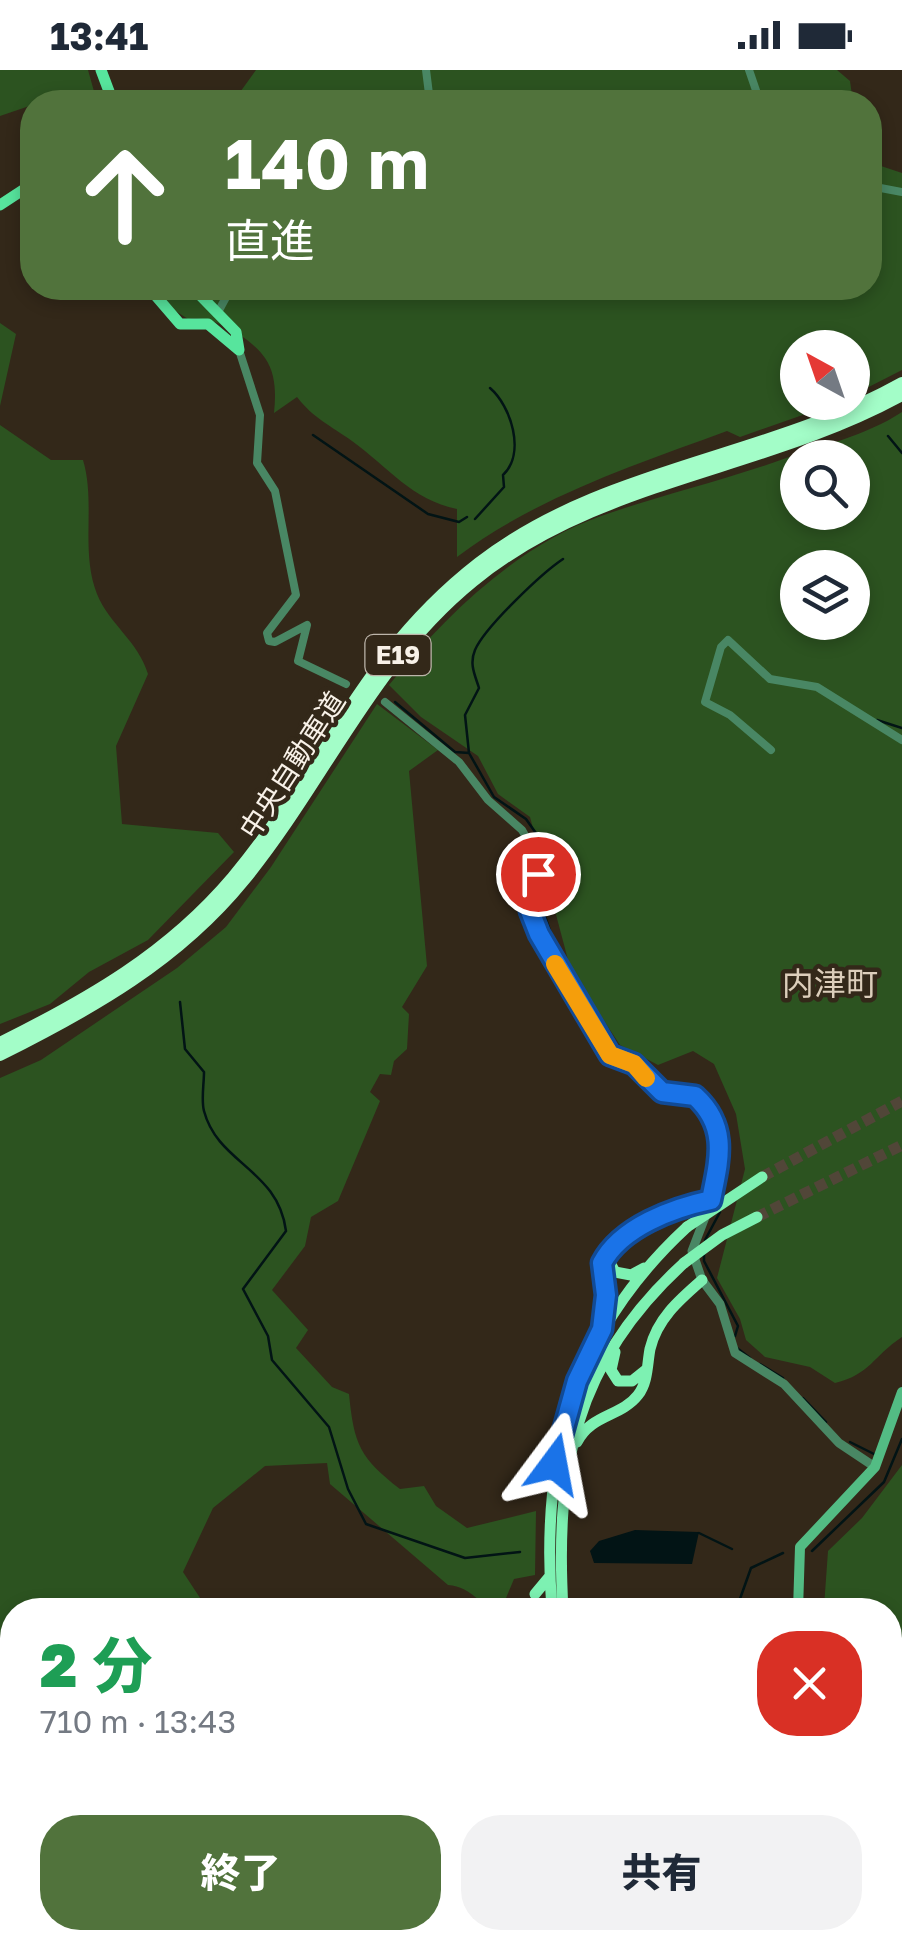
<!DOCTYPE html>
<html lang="ja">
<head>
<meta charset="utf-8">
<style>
  :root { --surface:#fff; --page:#f2f2f3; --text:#1f2937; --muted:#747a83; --accent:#51733c }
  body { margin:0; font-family:"Golos Text","Noto Sans JP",sans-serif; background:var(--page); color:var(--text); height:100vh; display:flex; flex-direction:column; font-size:38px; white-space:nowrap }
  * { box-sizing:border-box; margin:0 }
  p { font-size:32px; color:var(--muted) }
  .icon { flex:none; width:55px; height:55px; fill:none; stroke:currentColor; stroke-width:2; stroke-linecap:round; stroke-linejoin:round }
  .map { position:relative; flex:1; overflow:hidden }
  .details { position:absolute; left:0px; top:1528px; width:902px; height:352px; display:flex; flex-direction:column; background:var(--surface); border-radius:40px 40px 0 0; box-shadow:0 5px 15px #0003 }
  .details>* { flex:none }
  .banner { position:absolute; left:20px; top:20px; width:862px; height:210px; border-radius:40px; box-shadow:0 5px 15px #0003; background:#51733c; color:#fff; overflow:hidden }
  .needle { width:65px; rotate:320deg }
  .controls { position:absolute; left:780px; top:260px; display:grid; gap:20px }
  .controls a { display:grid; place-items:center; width:90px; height:90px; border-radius:50%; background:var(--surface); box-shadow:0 5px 15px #0003; font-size:50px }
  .pin { position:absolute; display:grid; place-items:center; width:85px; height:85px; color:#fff; margin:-42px; border:5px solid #fff; border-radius:50%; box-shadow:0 2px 10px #0007 }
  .me { position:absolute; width:110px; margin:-55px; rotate:13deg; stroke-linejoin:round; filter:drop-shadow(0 0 8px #0008) }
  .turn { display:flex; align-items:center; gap:35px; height:210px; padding:0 40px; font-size:45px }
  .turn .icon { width:130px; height:130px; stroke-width:2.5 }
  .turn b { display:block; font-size:70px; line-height:85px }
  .round { display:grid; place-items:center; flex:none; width:105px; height:105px; border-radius:40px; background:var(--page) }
  .headline { display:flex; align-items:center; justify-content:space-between; height:170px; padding:0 40px }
  h1 { font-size:60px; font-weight:800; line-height:75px; color:#1e9e55 }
  .button { display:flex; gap:20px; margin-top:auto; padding:20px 40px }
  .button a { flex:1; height:115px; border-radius:40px; background:var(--accent); color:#fff; font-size:40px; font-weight:800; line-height:115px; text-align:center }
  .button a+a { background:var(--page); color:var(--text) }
  .status { display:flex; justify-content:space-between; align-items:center; height:70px; padding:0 50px; background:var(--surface); direction:ltr }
  .status svg { height:28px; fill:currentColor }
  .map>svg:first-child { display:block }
  .green { fill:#2c5320; fill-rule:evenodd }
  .water { fill:#021415 }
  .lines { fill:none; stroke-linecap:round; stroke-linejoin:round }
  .stream { stroke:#021415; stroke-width:2.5 }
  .trunk-tunnel { stroke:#514638; stroke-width:11; stroke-dasharray:11 5.5; stroke-linecap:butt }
  .minor { stroke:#498764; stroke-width:8 }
  .tertiary { stroke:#498764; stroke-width:9 }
  .secondary { stroke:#53bc84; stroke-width:10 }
  .primary { stroke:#57e59d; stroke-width:11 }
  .trunk { stroke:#7df1b2; stroke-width:11 }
  .motorway { stroke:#a3fdc8; stroke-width:12 }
  .trunk-bridge { stroke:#7df1b2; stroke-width:11 }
  .route-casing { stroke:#114b97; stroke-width:25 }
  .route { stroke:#1a73e8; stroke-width:18 }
  .slow { stroke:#f59e0b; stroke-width:18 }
  .labels { text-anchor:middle; stroke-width:9; stroke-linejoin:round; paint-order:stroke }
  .shield { fill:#332819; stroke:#bdb5aa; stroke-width:2.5 }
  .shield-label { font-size:25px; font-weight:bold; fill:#f8f1e8 }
  .street-label { font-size:28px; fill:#f8f1e8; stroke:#332819 }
  .quarter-label { font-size:32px; fill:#dccebb; stroke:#332819 }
</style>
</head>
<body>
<div class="status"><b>13:41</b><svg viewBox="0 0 49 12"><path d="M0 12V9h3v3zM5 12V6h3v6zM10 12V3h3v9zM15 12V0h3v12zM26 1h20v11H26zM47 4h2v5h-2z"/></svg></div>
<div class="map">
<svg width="902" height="1879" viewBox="0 0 902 1879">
  <rect width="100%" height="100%" fill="#332819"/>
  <path class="green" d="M0,0H88L97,32L47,30L0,46Z
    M256,0H837L850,11L853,32H227H233Z
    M870,86L881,96L902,103V300L853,325L852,278H798V332L837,333L740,367L727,361C635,395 536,427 457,487V439C412,430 388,397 352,371C330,355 314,349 297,327L274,343C276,324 276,304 265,288C251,268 212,244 188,249L171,238L157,218H870Z
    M0,253L16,264L0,336Z
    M902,342V1267C872,1287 871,1304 835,1313L810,1297L765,1287L746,1270L740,1249L717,1208L745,1099L736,1044L714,994L693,981L658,995L620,975L571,901L530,747L498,724L478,686L421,647L389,615C444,547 516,476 601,446C658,426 717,412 775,392C816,377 866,366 902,342ZM798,388H852V442H798ZM798,498H852V552H798Z
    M0,355L51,390H83C96,433 80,481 97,524C109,554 138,571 148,604L116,676L122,754L218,763L234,782L148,870L89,902L50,934L0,954Z
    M377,634L438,680L409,701L427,896L402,937L409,944L407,979L394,991L391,1005L380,1004L370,1022L380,1031L338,1131L311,1147L305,1176L272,1220L308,1260L296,1278L332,1317L349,1324C354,1375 360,1388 400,1419L424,1416L436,1436L467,1458L536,1441L535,1505L514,1509L501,1540C479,1537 473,1517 448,1515L330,1414L327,1393L265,1396L213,1438L183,1502L208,1540H12V1621L0,1631V1008L41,990L177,898L226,857L271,797Z
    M902,1395V1800L890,1781V1540L824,1537L828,1481L862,1448Z
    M12,1634V1868H482L493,1879H0V1644Z"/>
  <path class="water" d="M635,1460L699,1462L692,1494L594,1493L590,1481L599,1471Z"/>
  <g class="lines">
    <path class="stream" d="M313,365L428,444L459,452L467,447
      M888,366L902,383
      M475,449L504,417L503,405C526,383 511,336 490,318
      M563,489C542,503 485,557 475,580C469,594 475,605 479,618L465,645L469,683L494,727L526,749L538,766L548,798L541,835L565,904L614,982L626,987
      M395,632L455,682L469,683
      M877,650L902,658
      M180,932L185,979L204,1002C204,1014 201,1030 204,1041C218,1094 278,1099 286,1161L243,1219L268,1266L272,1290L329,1357L348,1419L366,1454L465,1488L520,1482
      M633,990L650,997L661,1014L696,1020L724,1047L727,1098L722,1129
      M705,1170L720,1142
      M704,1183V1191L738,1256L735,1266
      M737,1278L750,1288
      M760,1294L783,1308
      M803,1328L826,1352
      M850,1372L874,1384
      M699,1463L732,1479
      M812,1481L884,1412L902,1369
      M736,1540L751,1498L783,1483
      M0,1822L12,1817
      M719,1879L724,1868"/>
    <path class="trunk-tunnel" d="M762,1107L902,1031
      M757,1147L902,1075"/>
    <path class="minor" d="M426,0L430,32
      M749,0L760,32
      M870,116L902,122
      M217,244L231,218
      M239,280L260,345L257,393L275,421L296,525L267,563L269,571L275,572L307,555L298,591L346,614
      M385,632L459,692L488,730L522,760L538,788L530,841L565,914L610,985L634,994L662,1022C733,1020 721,1082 711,1130
      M771,680L730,645L705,632L721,577L728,570L770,609L817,617L902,670
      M0,1640L12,1630
      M505,1868L526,1879"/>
    <path class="tertiary" d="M707,1142L692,1181L702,1210L720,1234L735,1283L784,1314L839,1373L875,1397"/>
    <path class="secondary" d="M798,1540L800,1477L875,1397L902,1322
      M732,1879L737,1868"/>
    <path class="primary" d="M101,0L113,32
      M0,135L32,114
      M149,218L180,254H208L239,280
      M193,218L236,262L239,280"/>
    <path class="trunk" d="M614,1179L610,1193L615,1202L631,1205L644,1198
      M603,1253C607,1233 599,1217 601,1198C605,1163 681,1136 711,1130
      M615,1282L611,1300L618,1311H632L647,1299
      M577,1372C591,1344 621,1347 638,1325C648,1312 647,1295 650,1279C657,1249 679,1230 702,1210
      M535,1524L550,1506
      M552,1540C540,1387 571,1264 687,1157
      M563,1540C555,1398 574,1293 684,1193
      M582,1868L583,1879
      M592,1868L593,1879
      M614,1868L616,1879"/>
    <path class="motorway" d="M0,973C88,929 168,884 233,807C324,699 359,586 479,493C603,397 767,389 902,313
      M0,985C92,939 178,891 244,810C325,711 372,593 473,511C598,409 764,401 902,325"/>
    <path class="trunk-bridge" d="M687,1157L762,1107
      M684,1193L722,1165L757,1147"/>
  </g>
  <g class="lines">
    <g class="route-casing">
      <path id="route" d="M538,804L530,841L539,864L610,985L634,994L662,1022L695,1026C729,1057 719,1090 711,1130C673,1138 621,1157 602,1193L606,1225L602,1259L577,1311L554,1394"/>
    </g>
    <use href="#route" class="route"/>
    <path class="slow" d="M555,894L610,985L634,994L646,1008"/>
  </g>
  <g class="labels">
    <rect class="shield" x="365.5" y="565" width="65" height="40" rx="8"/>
    <g class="shield-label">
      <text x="398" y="594">E19</text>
    </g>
    <g class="street-label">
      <text transform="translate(292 695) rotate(-57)" y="10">中央自動車道</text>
    </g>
    <g class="quarter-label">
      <text x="830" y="925">内津町</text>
    </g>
  </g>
</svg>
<div class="controls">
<a><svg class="needle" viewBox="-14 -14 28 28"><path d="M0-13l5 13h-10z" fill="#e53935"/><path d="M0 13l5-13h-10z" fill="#747a83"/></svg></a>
<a><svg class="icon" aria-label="search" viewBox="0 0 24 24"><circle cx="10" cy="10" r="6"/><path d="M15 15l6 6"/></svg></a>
<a><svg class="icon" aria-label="layers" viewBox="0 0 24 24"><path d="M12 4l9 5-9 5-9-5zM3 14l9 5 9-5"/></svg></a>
</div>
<div class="pin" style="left:538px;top:804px;background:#d93025"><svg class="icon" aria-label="arrive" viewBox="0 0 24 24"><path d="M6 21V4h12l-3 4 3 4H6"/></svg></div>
<svg class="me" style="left:554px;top:1394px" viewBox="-20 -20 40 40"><path d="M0-17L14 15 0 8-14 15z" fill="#1a73e8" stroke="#fff" stroke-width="4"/></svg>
<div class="banner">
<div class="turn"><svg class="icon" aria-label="ahead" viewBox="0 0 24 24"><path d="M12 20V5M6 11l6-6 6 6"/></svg><div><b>140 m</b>直進</div></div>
</div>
<section class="details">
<div class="headline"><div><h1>2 分</h1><p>710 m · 13:43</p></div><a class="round" style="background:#d93025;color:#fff"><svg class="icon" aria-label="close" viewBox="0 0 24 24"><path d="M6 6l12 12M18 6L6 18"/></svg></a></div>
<div class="button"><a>終了</a><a>共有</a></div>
</section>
</div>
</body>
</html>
